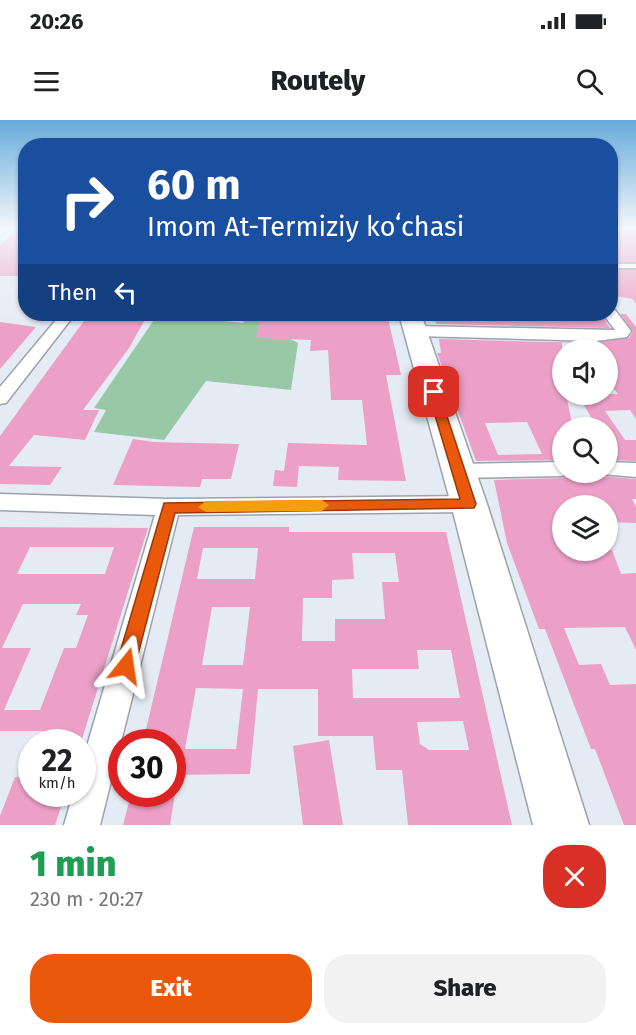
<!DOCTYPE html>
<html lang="en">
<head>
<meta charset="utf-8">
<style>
  :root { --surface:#fff; --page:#f2f2f2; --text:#202124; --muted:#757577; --accent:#ea580c }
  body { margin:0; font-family:"Fira Sans",sans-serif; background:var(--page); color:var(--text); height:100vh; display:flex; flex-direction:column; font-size:22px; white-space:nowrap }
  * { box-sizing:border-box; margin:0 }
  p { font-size:20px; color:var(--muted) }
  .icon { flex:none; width:33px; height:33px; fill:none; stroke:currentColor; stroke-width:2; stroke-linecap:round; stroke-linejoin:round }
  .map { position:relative; height:705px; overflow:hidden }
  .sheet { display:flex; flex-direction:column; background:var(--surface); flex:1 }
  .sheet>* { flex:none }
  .top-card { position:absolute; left:18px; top:18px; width:600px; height:183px; border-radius:24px; box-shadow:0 2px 4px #0004; background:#1a4fa0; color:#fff; overflow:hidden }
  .fabs { position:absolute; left:552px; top:219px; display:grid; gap:12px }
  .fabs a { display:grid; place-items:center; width:66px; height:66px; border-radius:50%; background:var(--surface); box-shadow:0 2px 4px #0004; font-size:30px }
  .speed { position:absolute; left:18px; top:609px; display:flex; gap:12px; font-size:30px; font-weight:700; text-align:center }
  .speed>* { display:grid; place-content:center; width:78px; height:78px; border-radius:50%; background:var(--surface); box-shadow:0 2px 4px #0004; line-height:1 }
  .speed small { font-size:15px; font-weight:400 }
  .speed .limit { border:9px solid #d22; background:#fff; color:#111 }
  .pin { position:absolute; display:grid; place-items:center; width:51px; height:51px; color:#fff; margin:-26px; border-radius:12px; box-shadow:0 3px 9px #0006 }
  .me { position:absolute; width:66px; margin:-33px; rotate:15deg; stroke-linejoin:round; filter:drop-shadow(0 0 4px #0008) }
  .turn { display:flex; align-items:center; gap:21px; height:126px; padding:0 30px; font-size:27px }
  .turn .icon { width:78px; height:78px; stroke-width:2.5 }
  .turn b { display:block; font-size:42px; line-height:51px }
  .then { display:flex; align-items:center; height:57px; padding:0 30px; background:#0003; gap:12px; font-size:22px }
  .round { display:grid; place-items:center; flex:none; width:63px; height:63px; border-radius:24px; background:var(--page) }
  .summary { display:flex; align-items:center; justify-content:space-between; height:102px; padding:0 30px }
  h1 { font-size:36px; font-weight:800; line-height:45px; color:#1e9e55 }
  .button { display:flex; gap:12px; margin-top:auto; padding:12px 30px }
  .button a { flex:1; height:69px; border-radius:24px; background:var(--accent); color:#fff; font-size:24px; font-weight:800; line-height:69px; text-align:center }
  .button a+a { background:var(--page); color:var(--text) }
  .status { display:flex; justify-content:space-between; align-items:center; height:42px; padding:0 30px; background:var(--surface); direction:ltr }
  .status svg { height:16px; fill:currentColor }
  header { display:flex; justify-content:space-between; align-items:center; height:78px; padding:0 30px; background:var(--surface); font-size:27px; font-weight:800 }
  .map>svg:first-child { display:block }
  .green { fill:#98c8a6 }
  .building { fill:#eca0c7; fill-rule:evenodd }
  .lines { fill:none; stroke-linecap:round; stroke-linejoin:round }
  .lane-casing { stroke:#9ca2ab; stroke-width:4 }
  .street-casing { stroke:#9ca2ab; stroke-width:3 }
  .primary-casing { stroke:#9ca2ab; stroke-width:3 }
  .lane { fill:#fff; fill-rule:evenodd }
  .street { fill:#fff; fill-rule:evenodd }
  .primary { fill:#fff; fill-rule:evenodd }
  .route { fill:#ea580c; stroke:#983908; stroke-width:1.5 }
  .slow { fill:#f59e0b }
</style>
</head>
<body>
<div class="status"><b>20:26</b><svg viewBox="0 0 49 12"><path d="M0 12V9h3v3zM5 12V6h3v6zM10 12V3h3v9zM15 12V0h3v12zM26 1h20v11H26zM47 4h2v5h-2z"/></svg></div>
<header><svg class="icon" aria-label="menu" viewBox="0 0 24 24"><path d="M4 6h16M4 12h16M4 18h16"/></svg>Routely<svg class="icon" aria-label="search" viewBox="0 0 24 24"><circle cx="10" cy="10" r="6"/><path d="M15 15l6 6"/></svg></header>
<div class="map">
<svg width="636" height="705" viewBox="0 0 636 705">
  <rect width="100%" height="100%" fill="#e5ebf5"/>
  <path class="green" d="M158,194L243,203L248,194L295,196L290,219L298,223L291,270L206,261L164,320L94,312L106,290L94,288Z"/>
  <path class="building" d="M18,109H26V150L20,156H0V125Z
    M610,109H636V142H610Z
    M613,150H636V184L633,179L610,175V155H616Z
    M89,194H148L129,228L83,290H99L85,320L34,315L9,346L62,347L50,365L0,364V316Z
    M262,194L369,197L368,194H387L401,255H386L406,361L338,360L339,347L299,346L297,367L273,366L275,350L284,351L288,323L367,325L362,280H331L328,230L310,231L311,220L256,218Z
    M450,194H601L610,208L436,204L435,199H452Z
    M620,194H626L636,207V299L630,290L605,291L625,320H636V341L608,340V308H598L577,274H618L608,261V230H591L588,223L629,218L633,211Z
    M0,202L36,207L0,249Z
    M439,219L586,223H562V274H566L573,308H562V340L476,341L437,233H441ZM527,302L542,334L498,335L485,303Z
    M133,319L154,322L239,324L231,359H202L200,367L113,365Z
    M572,353H598L601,356L636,359V379H632L636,387V403L608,402V386H562V430H612L621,454L636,453V530L625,507L564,508L579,545L601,544L610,565L636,564V705H624L595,629H591L545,509H539L507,423L494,360L562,358Z
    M0,407L148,408L81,622H40L45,611H0ZM30,427H114L105,454H17ZM23,484H81L76,495H88L76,528H64L40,590H4L31,528H2Z
    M194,407H289V412H446L512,705H408L402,650H376L373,616H318V569H258L250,654L172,655V622H143ZM203,428H258L255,459H197ZM352,433H395L399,462H382L385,499H335V521H302L303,478H332V460L354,459ZM212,487H250L243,545H202ZM417,530H451L460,578H353L352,549H419ZM196,568L243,569L236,629H185ZM463,601L469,630H429L420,624L417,602Z
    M329,620L343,705H303L293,626Z
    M15,657H32V674H65L55,705H0V696Z
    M131,674H175L170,705H123Z"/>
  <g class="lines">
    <g class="lane-casing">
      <path id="lane" d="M610,144H636V148H610Z"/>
    </g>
    <g class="street-casing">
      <path id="street" d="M0,109H9L0,116Z
        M610,189L615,190L631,211L627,217L596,221L415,216L407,211L415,206L615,210L603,194H610Z
        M61,194H75L6,283L0,284V267Z
        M562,342V352H570L562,356L459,358L452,356L449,351L452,346L459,344Z
        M608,342L636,343V357L601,354L600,352H608Z
        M0,374L169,379L469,376L477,378L480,384L477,390L469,392L178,395L100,705H64L73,674H82V643L155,395L0,390Z"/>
    </g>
    <g class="primary-casing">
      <path id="primary" d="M399,194H421L487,384L589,705H533L451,384Z"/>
    </g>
    <use href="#lane" class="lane"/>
    <use href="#street" class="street"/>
    <use href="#primary" class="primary"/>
  </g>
  <linearGradient id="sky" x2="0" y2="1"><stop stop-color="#67abda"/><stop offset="0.52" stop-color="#f3f6fa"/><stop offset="1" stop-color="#f3f6fa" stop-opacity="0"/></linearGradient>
  <rect width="636" height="208" fill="url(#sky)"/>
  <path class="route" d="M434,268L439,272L476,384L474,388L175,393L135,546L132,552L126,555L119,552L116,546L164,383L460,379L428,272Z"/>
  <path class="slow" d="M322,380L329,385L322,391L206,392L198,387L206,381Z"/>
</svg>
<div class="fabs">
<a><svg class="icon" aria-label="sound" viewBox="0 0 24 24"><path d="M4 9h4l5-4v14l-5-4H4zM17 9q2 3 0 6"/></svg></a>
<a><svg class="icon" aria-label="search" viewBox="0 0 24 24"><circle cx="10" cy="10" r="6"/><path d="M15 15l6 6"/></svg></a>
<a><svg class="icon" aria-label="layers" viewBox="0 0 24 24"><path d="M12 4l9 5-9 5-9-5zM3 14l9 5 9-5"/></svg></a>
</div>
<div class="speed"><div>22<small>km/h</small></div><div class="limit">30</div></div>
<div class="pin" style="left:434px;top:272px;background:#d93025"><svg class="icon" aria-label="arrive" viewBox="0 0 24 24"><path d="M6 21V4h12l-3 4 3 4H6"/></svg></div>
<svg class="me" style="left:126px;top:546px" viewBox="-20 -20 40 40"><path d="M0-17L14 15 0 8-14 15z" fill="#ea580c" stroke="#fff" stroke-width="4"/></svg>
<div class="top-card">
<div class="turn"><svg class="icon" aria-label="right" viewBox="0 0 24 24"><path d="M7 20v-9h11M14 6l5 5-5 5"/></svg><div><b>60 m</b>Imom At-Termiziy koʻchasi</div></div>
<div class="then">Then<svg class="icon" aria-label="left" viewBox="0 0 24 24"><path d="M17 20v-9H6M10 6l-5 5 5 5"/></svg></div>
</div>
</div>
<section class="sheet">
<div class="summary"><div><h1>1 min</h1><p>230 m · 20:27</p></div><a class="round" style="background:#d93025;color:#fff"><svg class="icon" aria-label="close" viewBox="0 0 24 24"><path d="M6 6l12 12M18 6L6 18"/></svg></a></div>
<div class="button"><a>Exit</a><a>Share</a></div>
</section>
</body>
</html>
